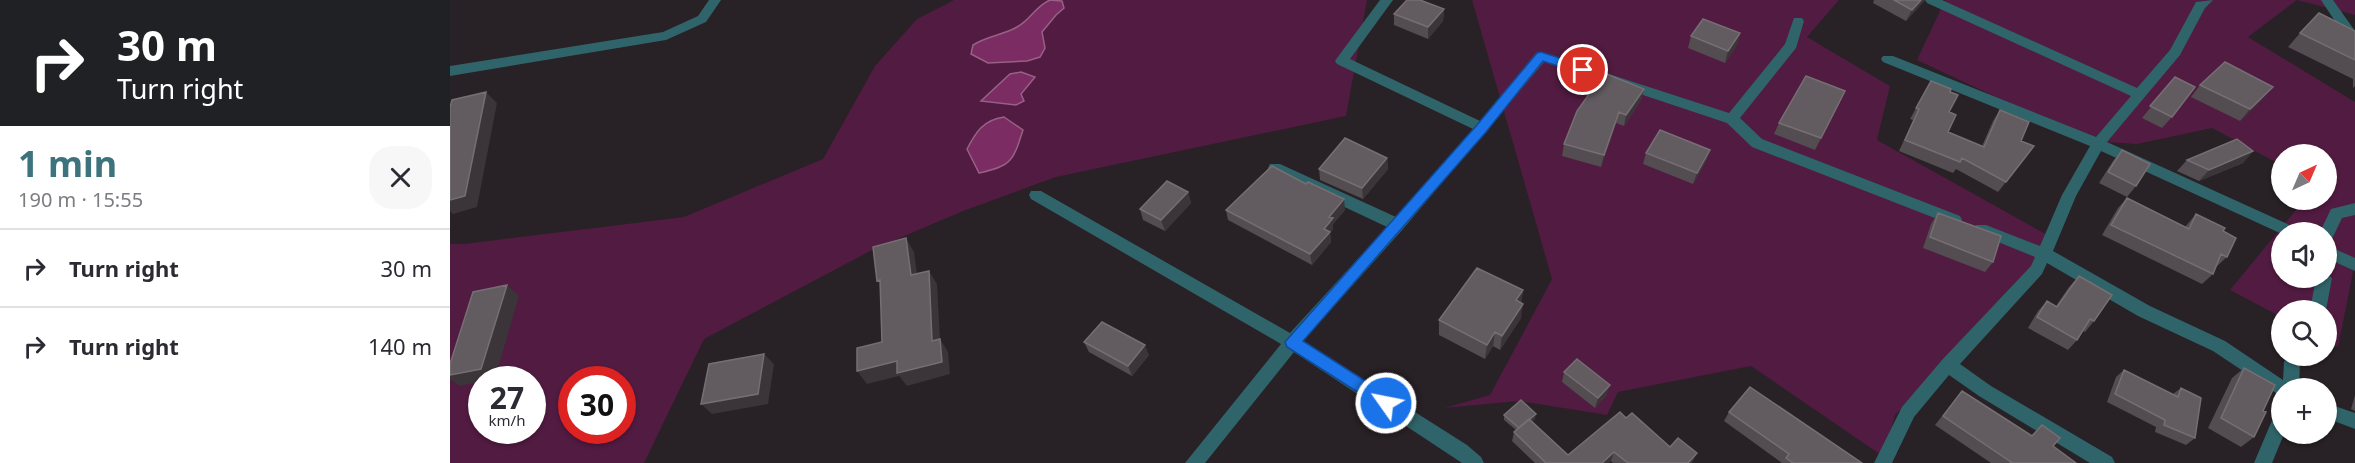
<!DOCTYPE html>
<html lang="en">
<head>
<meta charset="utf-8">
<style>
  :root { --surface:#fff; --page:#f7f7f7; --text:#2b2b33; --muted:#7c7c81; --line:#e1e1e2; --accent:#3d737d }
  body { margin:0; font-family:"Noto Sans",sans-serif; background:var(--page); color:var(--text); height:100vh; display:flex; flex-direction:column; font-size:22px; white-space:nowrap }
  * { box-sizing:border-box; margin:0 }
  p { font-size:20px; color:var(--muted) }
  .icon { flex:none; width:33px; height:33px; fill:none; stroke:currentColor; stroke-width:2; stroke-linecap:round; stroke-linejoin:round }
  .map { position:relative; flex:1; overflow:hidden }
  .sheet { display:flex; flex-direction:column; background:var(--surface); width:450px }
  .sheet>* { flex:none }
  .hud { background:#202124; color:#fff; overflow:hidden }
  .needle { width:39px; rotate:44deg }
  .controls { position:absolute; left:1821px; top:144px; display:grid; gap:12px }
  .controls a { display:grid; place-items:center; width:66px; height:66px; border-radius:50%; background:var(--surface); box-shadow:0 2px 4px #0004; font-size:30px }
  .speed { position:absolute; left:18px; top:366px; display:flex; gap:12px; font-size:30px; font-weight:700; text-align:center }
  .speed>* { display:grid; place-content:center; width:78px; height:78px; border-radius:50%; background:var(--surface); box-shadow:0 2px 4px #0004; line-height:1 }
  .speed small { font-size:15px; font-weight:400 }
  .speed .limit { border:9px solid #d22; background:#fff; color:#111 }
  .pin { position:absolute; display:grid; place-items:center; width:51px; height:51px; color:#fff; margin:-26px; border:3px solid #fff; border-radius:50%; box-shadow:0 2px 6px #0007 }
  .me { position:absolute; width:66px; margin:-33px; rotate:303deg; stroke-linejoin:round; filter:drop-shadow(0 0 4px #0008) }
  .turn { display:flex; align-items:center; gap:21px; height:126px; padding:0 18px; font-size:27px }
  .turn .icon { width:78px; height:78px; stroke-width:2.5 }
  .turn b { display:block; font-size:42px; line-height:51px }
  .round { display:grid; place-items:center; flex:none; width:63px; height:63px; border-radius:24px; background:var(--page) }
  .headline { display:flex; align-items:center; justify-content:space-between; height:102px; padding:0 18px }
  h1 { font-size:36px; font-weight:700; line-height:45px; color:var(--accent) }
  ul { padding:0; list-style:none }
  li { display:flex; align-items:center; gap:18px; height:78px; padding:0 18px; border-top:2px solid var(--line) }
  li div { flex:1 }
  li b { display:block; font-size:22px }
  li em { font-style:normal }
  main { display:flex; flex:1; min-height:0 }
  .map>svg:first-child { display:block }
  .green { fill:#521b41; fill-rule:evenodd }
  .water { fill:#7b2c62; stroke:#996087; stroke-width:1.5 }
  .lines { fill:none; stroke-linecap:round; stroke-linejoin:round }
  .minor { fill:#2f646a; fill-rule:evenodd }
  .wall { fill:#534c50 }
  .shaded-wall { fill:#3b3438 }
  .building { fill:#625b5f; stroke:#756f73; stroke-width:1.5 }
  .route { fill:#1a73e8; stroke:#114b97; stroke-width:1.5 }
</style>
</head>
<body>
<main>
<section class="sheet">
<div class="hud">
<div class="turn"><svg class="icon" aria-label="right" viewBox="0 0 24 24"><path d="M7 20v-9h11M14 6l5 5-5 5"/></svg><div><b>30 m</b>Turn right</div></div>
</div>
<div class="headline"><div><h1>1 min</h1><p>190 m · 15:55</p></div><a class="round"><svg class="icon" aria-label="close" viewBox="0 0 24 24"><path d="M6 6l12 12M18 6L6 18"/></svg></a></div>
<ul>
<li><svg class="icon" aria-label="right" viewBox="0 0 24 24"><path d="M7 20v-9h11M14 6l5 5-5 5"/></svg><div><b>Turn right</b></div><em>30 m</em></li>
<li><svg class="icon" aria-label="right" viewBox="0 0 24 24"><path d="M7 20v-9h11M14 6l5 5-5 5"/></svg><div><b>Turn right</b></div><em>140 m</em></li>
</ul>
</section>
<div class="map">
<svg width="1905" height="463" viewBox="0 0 1905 463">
  <rect width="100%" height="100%" fill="#282125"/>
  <path class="green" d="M504,0H917L896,116L606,177L513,211L424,249L254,339L194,463H0V244H14L234,217L373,159L425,66L467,19ZM32,380H82V430H32ZM122,380H172V430H122Z
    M1022,0H1389L1357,37L1440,86L1427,140L1601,237L1587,270L1517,346L1445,415L1434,457L1301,366L1168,392L1157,415L1069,401L994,408L1040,395L1102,279Z
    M1495,0H1905V15L1847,0L1798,37L1905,102V262L1888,347L1877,341L1876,310H1832L1831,317L1780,290L1854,200H1876V154H1832L1831,165L1762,128L1687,144L1639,141L1467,60ZM1832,232H1876V278H1832Z"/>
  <path class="water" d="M600,0L612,1L614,8L606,15L592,32L595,48L590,57L577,61L538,63L521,54L523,45C537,36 553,35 567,27C581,20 584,7 600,0Z
    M571,72L585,77L571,94L574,101L566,105L531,101L560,74Z
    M554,117L573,130C563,161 562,166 529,173L517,149C526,132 533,120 554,117Z"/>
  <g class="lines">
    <path class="minor" d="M259,0H271L256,22L216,40L0,76V66L213,32L248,16Z
      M930,0H943L900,59L1030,121L1086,53L1091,52L1279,113L1335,44L1344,18H1352L1354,21L1346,48L1290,118L1312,139L1510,216L1512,220L1510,224H1500L1302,147L1277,123L1094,62L953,229L853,341L1017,445L1031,457L1034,463H1012L844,352L755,463H735L831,344L581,199L579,195L581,191H591L840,333L937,227L820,172L818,168L820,164H830L946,217L1023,129L887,64L885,61L887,58Z
      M1475,0H1492L1687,88L1720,50L1746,2L1763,0L1755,8L1730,55L1657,142L1846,228L1848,232L1832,234L1651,151L1626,196L1603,251L1700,306L1775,341L1833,380L1834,362L1837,356H1854L1850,363L1849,388H1832V395L1826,393L1763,351L1688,316L1597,263L1592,274L1510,364L1541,386L1662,457L1665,463H1640L1529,396L1499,375L1464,417L1442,463H1424L1452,407L1492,360L1581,266L1585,257L1526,233L1524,229L1526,225H1536L1590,246L1612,195L1640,146L1433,62L1431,59L1433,56H1443L1646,137L1681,96L1477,3Z
      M1871,0H1883L1905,31V45L1900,44Z
      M1905,203V215L1892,218L1881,241L1876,243V232H1870L1881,209Z
      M1876,245L1905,258V271L1876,258Z
      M1876,273L1882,278L1876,310H1860L1866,278H1876Z
      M1876,403L1905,413V429L1876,418Z
      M1832,409V434H1834L1822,463H1804L1826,411Z"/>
  </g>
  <path class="wall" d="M1424,0H1475L1456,21L1423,3Z
    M994,9L993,21L978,39L944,25V14Z
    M1905,31V86L1903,88V79L1838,47L1850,33Z
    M1290,33L1287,45L1275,63L1238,48L1241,36Z
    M1725,77L1722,117L1712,128L1692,118Z
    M1481,81L1500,92L1498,132L1532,146L1543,121L1550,110L1571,141L1576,157L1548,192L1506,169L1503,173L1449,151L1463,120L1460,119Z
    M1750,85L1812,99L1790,121L1741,97Z
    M1194,89L1191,100L1174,126L1166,123L1151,167L1112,156L1114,144Z
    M1390,102L1365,150L1324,134L1329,123Z
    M1260,150L1256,161L1243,184L1193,164L1196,153Z
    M1672,150L1686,186L1677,197L1649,183L1663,161Z
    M1803,151L1793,163L1749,181L1727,171L1737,160Z
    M937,158L938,169L913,199L870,180L869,169Z
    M738,192L741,203L715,231L693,220L690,209Z
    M1677,198L1735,227L1746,214L1773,231L1777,257L1766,267L1763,274L1752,284L1652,235L1668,208Z
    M776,210H895L883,224V229L880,233L881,242L862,265L778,220Z
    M1488,213L1543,262L1535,272L1473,248L1481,224Z
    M1629,276L1644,321L1635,332L1633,331L1627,340L1618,350L1578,328L1588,311L1597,301L1606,306L1619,287Z
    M1073,290L1071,303V318L1050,350L1043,346L1035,359L989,335V320Z
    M634,342L699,355L682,376L639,352Z
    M1794,368L1813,411L1804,437L1791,447L1758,428L1782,378Z
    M1674,370L1723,394L1731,388L1745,438L1736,445L1705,432L1706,427L1657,402L1666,377Z
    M1114,372L1157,395L1145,408L1112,382Z
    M1512,391L1581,436L1592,425L1603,446L1626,463H1541L1485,425Z
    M1905,395V411L1901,409Z
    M1279,412L1412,463H1332L1274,421Z
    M1054,415L1085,419L1082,421L1118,455L1176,418L1242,463H1163L1161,461L1158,463H1085L1062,441L1064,432L1066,430L1054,420Z"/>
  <path class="shaded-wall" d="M1471,0H1475L1456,21L1462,10Z
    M994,9L993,21L978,39V27Z
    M1290,33L1287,45L1275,63L1278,51Z
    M1823,87L1812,99L1790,121L1800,109Z
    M1194,89L1191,100L1174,126L1176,115Z
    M36,92L47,103L27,207L3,214L0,211V200Z
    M1169,112L1166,123L1151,167L1154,155Z
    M1260,150L1256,161L1243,184L1247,173Z
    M1803,151L1793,163L1749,181L1759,170Z
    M937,158L938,169L913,199L912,188Z
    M738,192L741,203L715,231L711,220Z
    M894,199L895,210L883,224V229L880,233L881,242L862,265L860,254L879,217Z
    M456,238L464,252L469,288L461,275Z
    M479,271L487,284L490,339L498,352L500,374L457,386L449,376L417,384L407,371L482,341Z
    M57,285L69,296L45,379L32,380V381L10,386L0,379V375Z
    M1073,290L1071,305L1066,300Z
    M1073,304L1071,318L1050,350L1052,336Z
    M1045,332L1043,346L1035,359L1037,345Z
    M695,345L699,355L682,376L678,366Z
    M314,354L324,364L318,404L262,414L251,404Z
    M1160,385L1157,395L1145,408L1148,398Z
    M1086,414L1085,419L1069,433L1070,428Z
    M1164,452L1161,461L1158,463H1152Z
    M1247,453L1242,463H1238Z"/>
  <path class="building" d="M957,0H970L994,9L978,27L944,14Z
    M1444,0H1471L1462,10Z
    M1869,13L1905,31V60L1850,33Z
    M1253,19L1290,33L1278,51L1241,36Z
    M1775,62L1823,87L1800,109L1750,85Z
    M1154,73L1194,89L1176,115L1169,112L1154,155L1114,144L1127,111Z
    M1356,76L1395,91L1371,138L1329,123Z
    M1725,77L1745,87L1722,117L1700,106Z
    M1481,81L1501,89L1500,92L1508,95L1499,112L1506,115L1498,132L1534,147L1550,110L1579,122L1571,141L1584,146L1556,182L1512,158L1510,162L1455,140L1469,109L1466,108Z
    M36,92L15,196L0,200V107L2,100Z
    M1210,130L1260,150L1247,173L1196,153Z
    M895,138L937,158L912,188L869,169Z
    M1787,139L1803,151L1759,170L1737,160Z
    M1672,150L1700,164L1686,186L1658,172Z
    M822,166L856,184L858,182L894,199L879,217L883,218L874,229L880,232L860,254L776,210Z
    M717,181L738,192L711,220L690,209Z
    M1677,198L1739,229L1746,214L1775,228L1773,231L1786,238L1777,257L1771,254L1763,274L1661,225Z
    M1488,213L1551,236L1543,262L1480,237Z
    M456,238L461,275L479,271L482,341L490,339L492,362L447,373V361L407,371V348L432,342L430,280L427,281L423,247Z
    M1027,268L1073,290L1066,300L1073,304L1052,336L1045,332L1037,345L989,320Z
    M1629,276L1662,295L1644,321L1640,319L1627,340L1587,317L1597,301L1607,307Z
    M57,285L31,369L0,375V364L23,292Z
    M652,322L695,345L678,366L634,342Z
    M314,354L308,394L251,404L259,364Z
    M1127,359L1160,385L1148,398L1114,372Z
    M1794,368L1825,385L1813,411L1816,412L1804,437L1771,418Z
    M1674,370L1728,397L1731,388L1751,398L1745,438L1714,425L1715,420L1665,394Z
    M1300,387L1412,463H1343L1336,458L1339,454L1279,412Z
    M1512,391L1582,436L1592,425L1610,438L1603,446L1626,463H1560L1561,462L1493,416Z
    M1071,400L1086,414L1069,428L1054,415Z
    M1170,412L1176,418L1182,413L1220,447L1228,438L1247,453L1238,463H1178L1164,452L1152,463H1096L1064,432L1079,419L1118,455Z"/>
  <path class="route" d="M1091,52L1138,67L1139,70L1133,74L1093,61L1036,132L853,341L942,398L944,403L942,407L936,409L931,407L837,347L835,342L1027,125L1087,53Z"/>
</svg>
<div class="controls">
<a><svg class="needle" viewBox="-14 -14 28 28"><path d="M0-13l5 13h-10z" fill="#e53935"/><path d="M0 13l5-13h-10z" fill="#7c7c81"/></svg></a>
<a><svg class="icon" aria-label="sound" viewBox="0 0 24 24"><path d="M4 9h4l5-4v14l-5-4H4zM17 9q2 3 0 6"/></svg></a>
<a><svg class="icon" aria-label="search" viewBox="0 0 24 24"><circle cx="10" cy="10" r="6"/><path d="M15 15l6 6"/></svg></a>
<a>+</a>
</div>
<div class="speed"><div>27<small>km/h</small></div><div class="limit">30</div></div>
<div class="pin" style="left:1133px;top:70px;background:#d93025"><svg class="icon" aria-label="arrive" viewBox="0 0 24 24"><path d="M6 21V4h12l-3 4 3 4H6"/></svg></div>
<svg class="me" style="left:936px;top:403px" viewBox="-20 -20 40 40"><circle r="17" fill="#1a73e8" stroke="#fff" stroke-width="3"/><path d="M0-11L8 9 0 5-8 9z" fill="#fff"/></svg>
</div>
</main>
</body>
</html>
